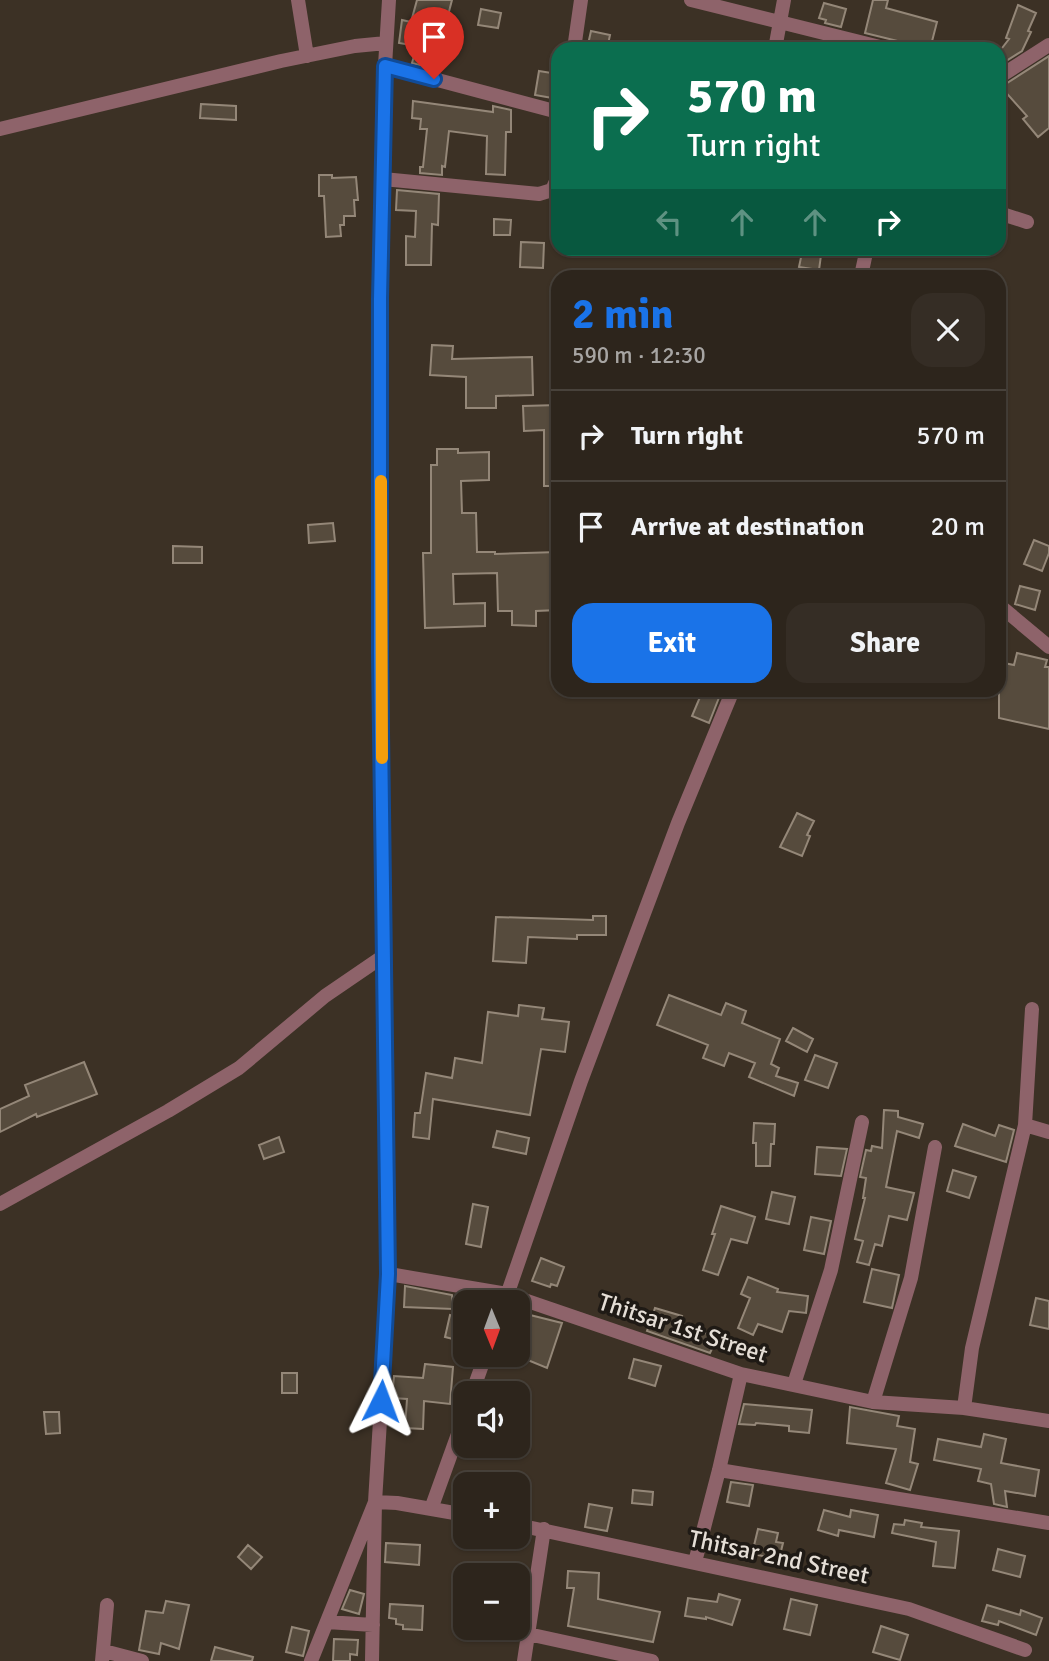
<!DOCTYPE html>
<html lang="en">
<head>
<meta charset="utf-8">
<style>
  :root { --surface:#2d251c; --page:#352d25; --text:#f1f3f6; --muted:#a7a5a3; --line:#48423b; --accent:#1a73e8 }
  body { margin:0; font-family:Signika,sans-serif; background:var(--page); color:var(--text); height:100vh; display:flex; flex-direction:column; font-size:26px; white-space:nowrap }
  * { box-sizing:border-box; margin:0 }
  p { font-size:23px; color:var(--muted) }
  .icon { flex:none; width:38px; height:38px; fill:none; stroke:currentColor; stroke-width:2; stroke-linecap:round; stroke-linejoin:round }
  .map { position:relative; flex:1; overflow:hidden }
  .side { position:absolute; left:551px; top:270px; width:455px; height:427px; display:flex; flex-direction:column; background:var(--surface); border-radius:21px; box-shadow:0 2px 5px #0004,0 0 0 2px var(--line) }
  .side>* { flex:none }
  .hud { position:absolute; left:551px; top:42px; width:455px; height:214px; border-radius:21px; box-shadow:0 2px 5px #0004,0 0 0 2px var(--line); background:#0b6e4f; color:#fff; overflow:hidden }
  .needle { width:46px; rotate:179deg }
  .tools { position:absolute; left:453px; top:1290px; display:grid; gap:14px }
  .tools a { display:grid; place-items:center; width:77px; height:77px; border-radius:14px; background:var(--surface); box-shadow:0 2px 5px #0004,0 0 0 2px var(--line); font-size:35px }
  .pin { position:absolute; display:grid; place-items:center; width:60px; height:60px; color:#fff; margin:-72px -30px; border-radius:50% 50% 50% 0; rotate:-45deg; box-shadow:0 0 7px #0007 }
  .pin .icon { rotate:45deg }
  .me { position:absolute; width:77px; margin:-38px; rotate:3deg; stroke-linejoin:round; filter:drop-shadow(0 0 5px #0008) }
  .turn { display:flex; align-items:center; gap:24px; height:147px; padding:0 21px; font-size:32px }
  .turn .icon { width:91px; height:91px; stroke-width:2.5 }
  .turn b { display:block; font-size:49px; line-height:60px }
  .lanes { display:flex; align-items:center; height:66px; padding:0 21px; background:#0003; justify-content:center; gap:35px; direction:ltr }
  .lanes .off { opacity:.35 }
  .round { display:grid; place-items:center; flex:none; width:74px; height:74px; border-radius:21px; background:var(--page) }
  .head { display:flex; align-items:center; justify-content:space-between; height:119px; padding:0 21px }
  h1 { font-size:42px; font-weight:700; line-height:52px; color:var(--accent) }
  .action { display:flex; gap:14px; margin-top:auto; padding:14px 21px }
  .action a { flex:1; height:80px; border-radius:21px; background:var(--accent); color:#fff; font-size:28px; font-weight:700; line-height:80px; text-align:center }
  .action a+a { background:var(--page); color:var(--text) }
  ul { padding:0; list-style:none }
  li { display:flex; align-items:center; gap:21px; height:91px; padding:0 21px; border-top:2px solid var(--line) }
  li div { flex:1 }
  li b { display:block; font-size:26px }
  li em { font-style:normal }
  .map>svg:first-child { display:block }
  .building { fill:#564b3d; stroke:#948778; stroke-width:2 }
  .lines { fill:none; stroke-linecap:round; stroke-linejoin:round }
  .street { stroke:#8e636a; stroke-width:14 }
  .route-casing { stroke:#114b97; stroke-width:18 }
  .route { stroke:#1a73e8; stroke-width:12 }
  .slow { stroke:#f59e0b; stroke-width:12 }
  .labels { text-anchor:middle; stroke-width:7; stroke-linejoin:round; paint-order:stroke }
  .street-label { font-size:24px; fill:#e5ded6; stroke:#1f1a15 }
</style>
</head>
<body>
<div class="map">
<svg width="1049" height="1661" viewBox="0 0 1049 1661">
  <rect width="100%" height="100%" fill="#3c3125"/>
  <path class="building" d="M417,0H452L446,23L442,21L437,46L440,47L434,69L412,63L417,46L399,43L402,20L411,22Z
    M873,0H888L886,8L937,22L930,49L865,33Z
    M824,3L846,9L841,27L825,23L826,20L819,18Z
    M1018,5L1036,13L1028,31L1031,32L1022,51L1006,61L999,57V52L1009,39L1006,38Z
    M481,9L501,13L498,28L478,25Z
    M591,31L610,35L607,49H587Z
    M1049,56V128L1038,137L1023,119L1027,116L1001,87Z
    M539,71L558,74V99L535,95Z
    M413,101L493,112V106L511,110V132H506L505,175L486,174L487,136L449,131L445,167L442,166V175L420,173V167H423L427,129H420L421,119L412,118Z
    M201,104L236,106V120L200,118Z
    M319,175H332V178L356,177L358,200H354L355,216H344V225H340L341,236L326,237L324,196H319Z
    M397,190L439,194L438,225L432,224L431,265H406V236L415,237L416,211L396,210Z
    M494,219L511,220L510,235H494Z
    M521,242L544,243L543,268L520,267Z
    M803,248H822L819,270L799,267Z
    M432,345L453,346L452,359L532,357L533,395L496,396V408H466V377L430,375Z
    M558,405V486H544V430L524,431L523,406Z
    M437,449H458V453L489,452V480L461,481L462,513H476L477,552H495V554L558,552V610L536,611V626L512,625V611H498L497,573L453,574L454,604L485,603V626L425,628L423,553H431V465H437Z
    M333,523L335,541L309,543L308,525Z
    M1034,540L1049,546V553L1042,571L1024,564Z
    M173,546L202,547V563H173Z
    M1020,586L1040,591L1035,610L1015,604Z
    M1017,653L1047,660L1045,667H1049V729L999,718V662L1014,665Z
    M703,690H722L709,723L692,716Z
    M797,813L814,821L807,835L810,836L802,856L780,847Z
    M593,916H606V935H577V939L528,937L526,963L493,961L496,917L593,920Z
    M669,995L721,1015L726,1003L746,1011L742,1023L780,1039L771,1064L779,1068L776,1076L798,1083L794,1096L749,1077L755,1063L729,1053L724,1066L703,1058L708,1045L657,1025Z
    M519,1005L544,1008L542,1019L569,1022L565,1052L541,1049L530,1115L433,1099L429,1139L413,1137L415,1113H420L426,1073L452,1078L455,1058L482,1063L488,1012L518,1016Z
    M793,1028L813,1039L807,1052L786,1041Z
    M815,1055L837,1063L828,1088L805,1080Z
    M84,1062L97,1094L37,1117L36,1114L0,1132V1109L29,1096L25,1085Z
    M884,1110L898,1111V1117L923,1124L919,1138L897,1131L886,1187L914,1193L907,1220L889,1216L882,1246L875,1244L869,1265L857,1262L863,1241L855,1239L865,1198H863L866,1178L860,1177L866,1150L871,1151L872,1146L882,1148Z
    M754,1123L775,1124L774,1144H771L770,1166H756V1143H753Z
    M963,1124L995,1136L999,1125L1014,1130L1006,1162L955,1146Z
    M497,1131L529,1138L526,1154L493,1147Z
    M279,1137L284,1152L264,1159L259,1145Z
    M817,1147L847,1149L841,1176L815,1174Z
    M953,1170L976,1177L969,1198L947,1191Z
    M772,1192L795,1197L789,1224L766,1219Z
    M473,1204L488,1207L481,1247L466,1244Z
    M721,1206L755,1217L747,1243L731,1239L718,1275L703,1270L715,1234H712Z
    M811,1217L831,1221L824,1254L804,1250Z
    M541,1258L564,1267L557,1286L551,1284L550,1287L532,1281Z
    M872,1269L899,1275L892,1308L864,1302Z
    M748,1277L778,1289L777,1292L808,1296L806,1313L789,1311L782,1332L758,1324L753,1335L738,1328L750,1298L741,1294Z
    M405,1286L452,1295L453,1309L404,1307Z
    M1036,1298L1049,1301V1329L1030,1325Z
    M655,1308L682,1316L680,1322L717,1338L710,1353L647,1331Z
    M518,1312L562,1323L547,1368L518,1356Z
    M450,1315L463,1319L457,1340L445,1337Z
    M634,1359L661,1366L655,1386L629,1378Z
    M425,1364L453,1367L450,1404L424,1401L423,1429L405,1428L407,1399L392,1398L394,1376L423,1378Z
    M282,1373H297V1393H282Z
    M744,1404L812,1410L809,1433L789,1431V1426L756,1423L755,1425L739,1424Z
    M850,1407L899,1416L897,1426L915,1429L910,1462L918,1464L910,1490L886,1483L896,1449L847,1443Z
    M44,1412H59L60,1433L46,1434Z
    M984,1434L1006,1439L1001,1463L1039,1470L1035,1496L1005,1491L1007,1507L994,1504L991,1484L978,1481L981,1469L934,1460L938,1439L981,1447Z
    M731,1482L753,1485L749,1506L727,1502Z
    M633,1490L653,1492L652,1505L632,1503Z
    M589,1504L612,1508L607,1531L585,1527Z
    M824,1510L850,1517L851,1510L878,1515L874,1537L839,1530L838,1536L818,1530Z
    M905,1520L922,1523L921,1527L959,1531L955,1568L933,1566L936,1542L892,1533L894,1524L904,1525Z
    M758,1529L778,1533L776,1542L783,1543L779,1559L752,1554Z
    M386,1543L420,1545L419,1565L385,1562Z
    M248,1545L262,1557L251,1569L238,1557Z
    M998,1549L1025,1556L1020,1577L993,1570Z
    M568,1571L599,1573L598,1599L660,1612L653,1642L568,1626L574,1588H567Z
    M350,1590L364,1594L359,1614L342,1609Z
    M719,1594L740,1600L732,1625L706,1617V1619L685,1616L688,1598L717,1602Z
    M791,1599L817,1605L810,1635L784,1629Z
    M166,1601L189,1605L179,1649L161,1643L159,1654L139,1650L146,1611L163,1613Z
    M390,1604L423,1606L422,1630L403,1629V1625L396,1624V1619L389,1618Z
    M987,1605L1020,1615L1021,1610L1042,1618L1036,1635L999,1621L998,1625L982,1621Z
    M881,1626L908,1635L900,1660L873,1652Z
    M292,1627L309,1631L303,1656L286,1652Z
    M334,1639L358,1640L357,1655L350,1654V1661H333Z
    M215,1647L253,1657L252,1661H211Z"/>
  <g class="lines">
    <path class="street" d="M298,0L307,56
      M691,0L888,49
      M574,49L581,0
      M775,49L784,0
      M385,66L558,112
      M999,77L1049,45
      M0,129L281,61L355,46L386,43
      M383,179L539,194L552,190L558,177
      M999,213L1027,222
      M861,276L867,248
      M999,605L1049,647
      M1025,1125L1049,1132
      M0,1204L168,1111L239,1068L325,996L385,955
      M389,1274L507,1294L741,1374L873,1402L964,1408L1049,1421
      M505,1301L581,1081L678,823L733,690
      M794,1384L831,1270L862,1122
      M472,1393L486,1354
      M873,1402L911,1278L935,1147
      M964,1408L972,1348L1025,1125L1032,1009
      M719,1470L1049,1523
      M431,1509L466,1412
      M518,1525L909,1609L1025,1650
      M695,1562L719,1470L741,1374
      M327,1622L373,1625
      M528,1634L652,1661
      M104,1651L142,1661
      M102,1661L107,1605
      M311,1661L375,1502L397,1503L466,1515
      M372,1661L375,1502L389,1274L380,654V299L385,66L389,0
      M524,1661L544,1529"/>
  </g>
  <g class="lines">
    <g class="route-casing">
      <path id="route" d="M381,1401L388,1274L380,654V299L385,66L434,79"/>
    </g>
    <use href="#route" class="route"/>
    <path class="slow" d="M381,481L382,758"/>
  </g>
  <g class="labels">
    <g class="street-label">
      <text transform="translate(683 1328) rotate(18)" y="8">Thitsar 1st Street</text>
      <text transform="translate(779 1557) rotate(12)" y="8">Thitsar 2nd Street</text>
    </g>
  </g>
</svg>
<div class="tools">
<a><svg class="needle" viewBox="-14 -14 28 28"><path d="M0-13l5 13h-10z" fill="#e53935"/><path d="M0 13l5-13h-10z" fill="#a7a5a3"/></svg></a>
<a><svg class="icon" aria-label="sound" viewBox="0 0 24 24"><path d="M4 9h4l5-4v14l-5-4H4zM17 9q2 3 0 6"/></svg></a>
<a>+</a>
<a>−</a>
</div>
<div class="pin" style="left:434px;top:79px;background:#d93025"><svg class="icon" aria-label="arrive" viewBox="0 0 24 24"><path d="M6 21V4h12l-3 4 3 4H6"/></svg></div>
<svg class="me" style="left:381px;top:1401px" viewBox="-20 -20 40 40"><path d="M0-17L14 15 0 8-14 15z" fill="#1a73e8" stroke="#fff" stroke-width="4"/></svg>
<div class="hud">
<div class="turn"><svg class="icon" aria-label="right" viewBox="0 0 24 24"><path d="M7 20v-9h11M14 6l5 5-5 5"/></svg><div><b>570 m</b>Turn right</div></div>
<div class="lanes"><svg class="icon off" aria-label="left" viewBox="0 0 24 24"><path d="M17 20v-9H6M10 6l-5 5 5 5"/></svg><svg class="icon off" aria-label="ahead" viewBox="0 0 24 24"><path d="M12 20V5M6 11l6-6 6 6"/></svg><svg class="icon off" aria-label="ahead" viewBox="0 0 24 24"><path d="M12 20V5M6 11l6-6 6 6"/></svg><svg class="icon" aria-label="right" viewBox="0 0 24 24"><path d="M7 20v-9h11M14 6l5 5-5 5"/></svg></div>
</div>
<section class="side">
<div class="head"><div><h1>2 min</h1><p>590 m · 12:30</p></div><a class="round"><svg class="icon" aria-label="close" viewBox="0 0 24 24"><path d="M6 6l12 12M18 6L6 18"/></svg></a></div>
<ul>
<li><svg class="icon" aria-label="right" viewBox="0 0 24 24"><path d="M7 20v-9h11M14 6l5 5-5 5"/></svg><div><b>Turn right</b></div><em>570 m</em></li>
<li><svg class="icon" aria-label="arrive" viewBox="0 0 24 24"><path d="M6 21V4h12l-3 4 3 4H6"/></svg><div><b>Arrive at destination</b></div><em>20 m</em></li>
</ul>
<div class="action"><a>Exit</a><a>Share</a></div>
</section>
</div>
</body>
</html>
